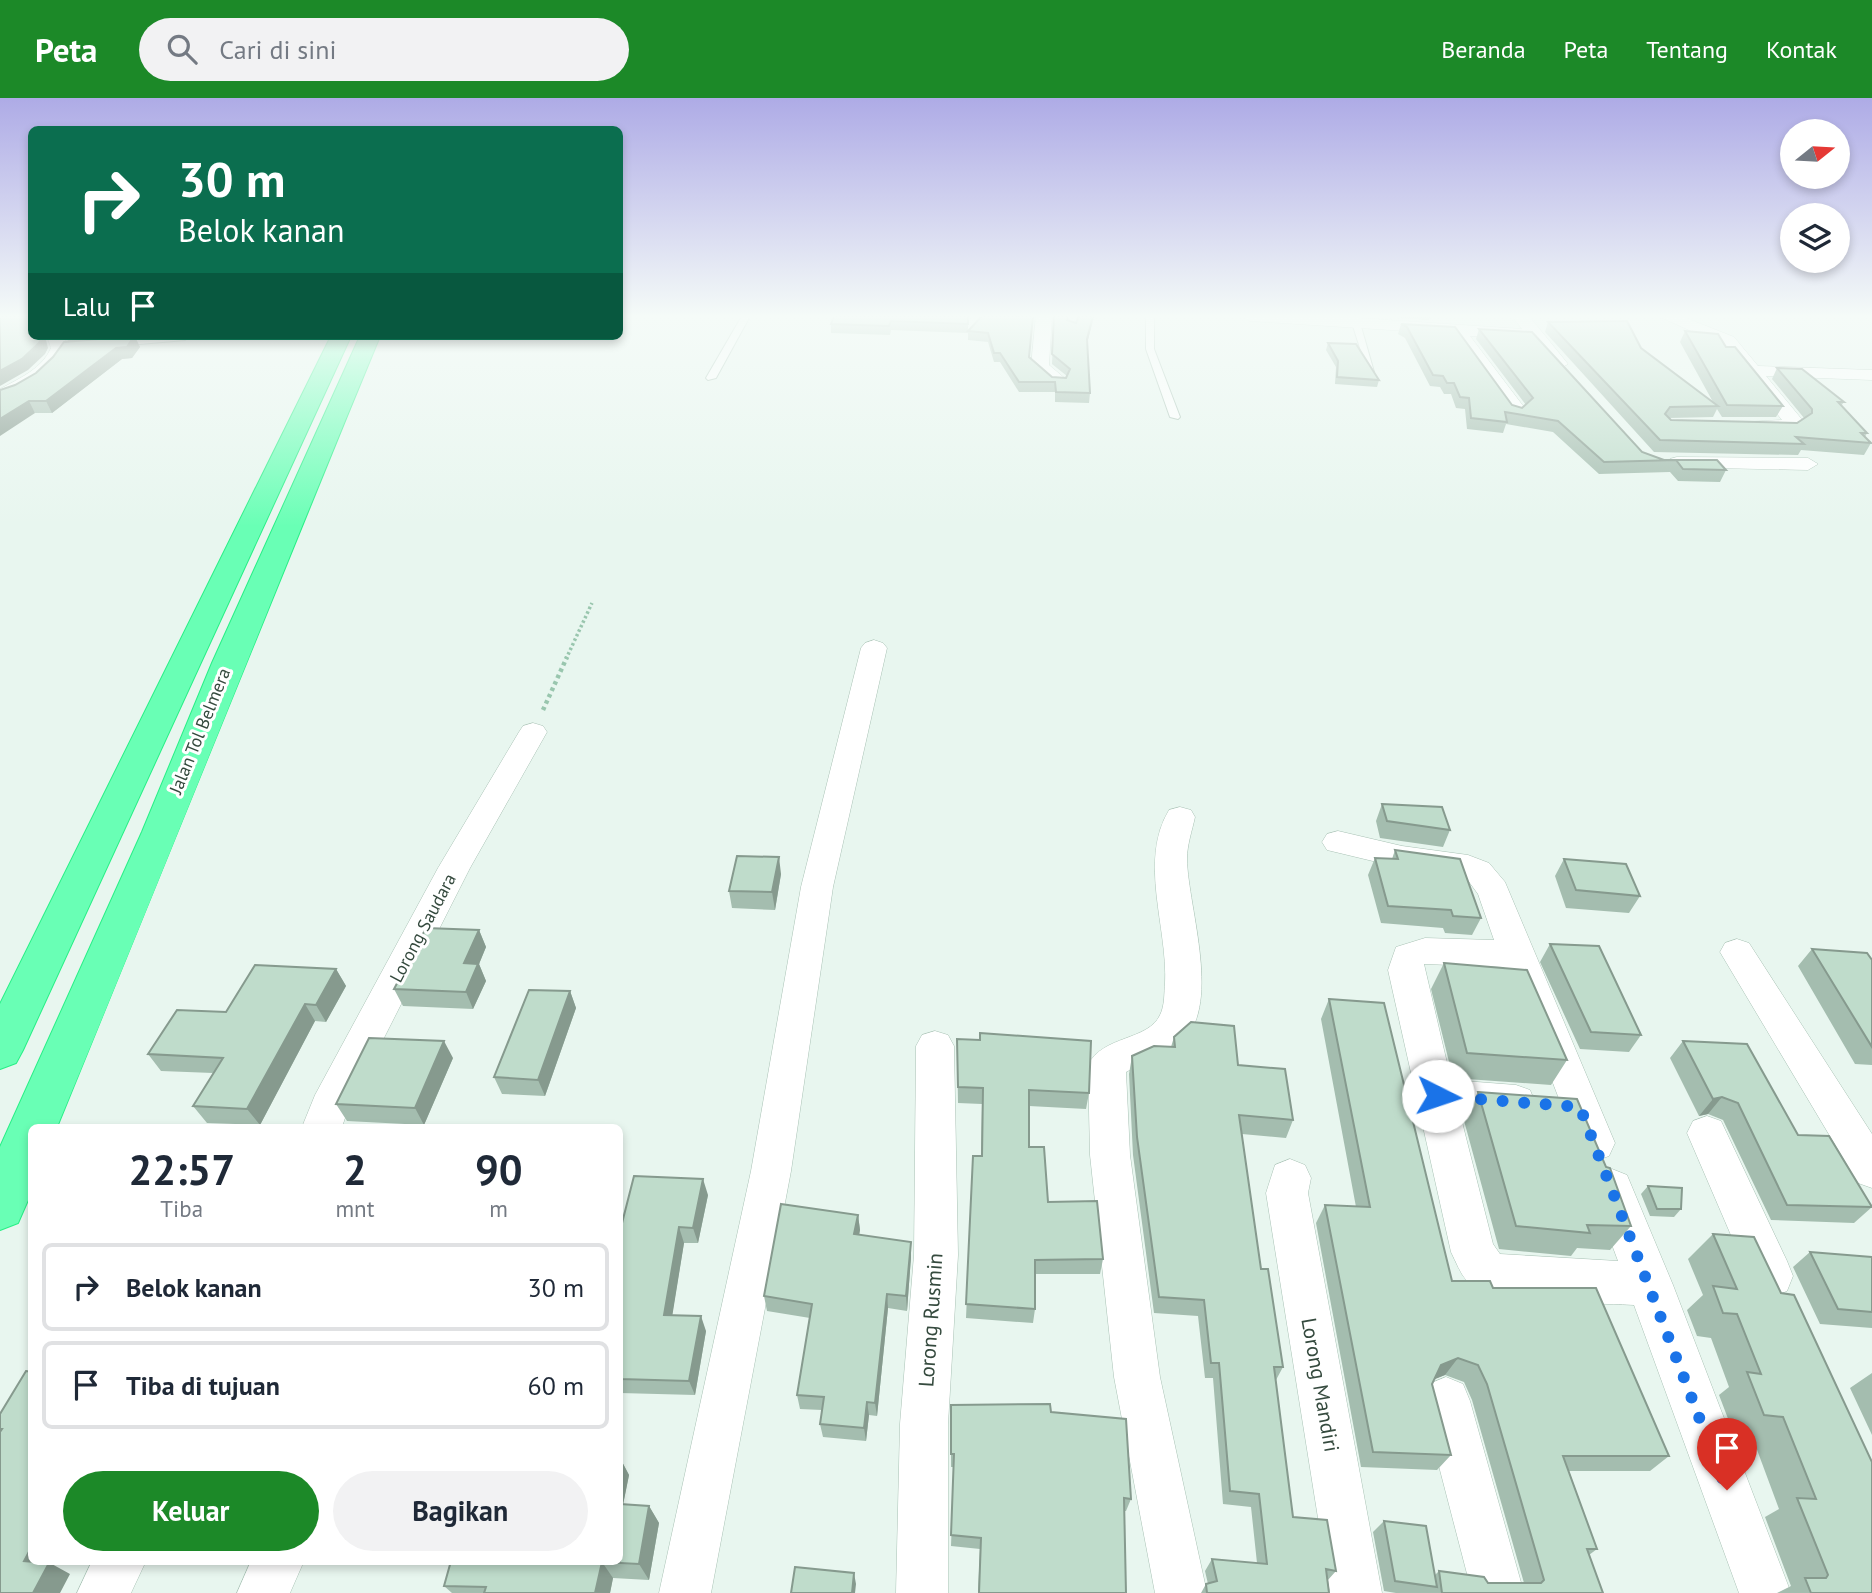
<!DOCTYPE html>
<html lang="id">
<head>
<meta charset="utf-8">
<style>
  :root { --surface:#fff; --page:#f2f2f3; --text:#1f2937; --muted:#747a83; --line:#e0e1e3; --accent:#1c8928 }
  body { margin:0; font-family:"PT Sans",sans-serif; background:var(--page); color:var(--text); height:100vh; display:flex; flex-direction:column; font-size:26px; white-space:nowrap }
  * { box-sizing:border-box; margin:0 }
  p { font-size:23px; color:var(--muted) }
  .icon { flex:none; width:38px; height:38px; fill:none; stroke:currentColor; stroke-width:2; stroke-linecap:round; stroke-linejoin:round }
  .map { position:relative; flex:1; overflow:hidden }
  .details { position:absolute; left:28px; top:1026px; width:595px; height:441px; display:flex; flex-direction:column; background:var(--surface); border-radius:10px; box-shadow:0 4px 10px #0003 }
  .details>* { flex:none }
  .hud { position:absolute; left:28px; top:28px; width:595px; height:214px; border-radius:10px; box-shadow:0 4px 10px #0003; background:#0b6e4f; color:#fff; overflow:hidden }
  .needle { width:46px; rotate:72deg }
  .fabs { position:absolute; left:1780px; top:21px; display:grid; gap:14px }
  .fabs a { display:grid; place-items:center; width:70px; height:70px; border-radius:50%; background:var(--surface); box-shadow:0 4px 10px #0003; font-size:35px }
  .pin { position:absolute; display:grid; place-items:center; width:60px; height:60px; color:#fff; margin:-72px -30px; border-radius:50% 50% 50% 0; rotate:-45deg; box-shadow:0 0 7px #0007 }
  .pin .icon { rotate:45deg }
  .me { position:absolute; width:77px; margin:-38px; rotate:94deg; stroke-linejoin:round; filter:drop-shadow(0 0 5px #0008) }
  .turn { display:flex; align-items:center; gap:24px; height:147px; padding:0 35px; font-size:32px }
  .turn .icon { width:91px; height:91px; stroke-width:2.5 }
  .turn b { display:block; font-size:49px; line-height:60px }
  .then { display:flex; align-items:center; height:66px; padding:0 35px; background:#0003; gap:14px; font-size:26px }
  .eta { display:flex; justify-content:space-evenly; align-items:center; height:119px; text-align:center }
  .eta b { font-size:42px; font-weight:700; line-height:49px }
  .cta { display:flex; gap:14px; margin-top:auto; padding:14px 35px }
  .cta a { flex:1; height:80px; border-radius:42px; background:var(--accent); color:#fff; font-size:28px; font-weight:700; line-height:80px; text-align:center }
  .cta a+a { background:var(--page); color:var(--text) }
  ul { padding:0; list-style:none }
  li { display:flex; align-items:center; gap:21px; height:88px; margin:0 14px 10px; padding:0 21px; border:4px solid var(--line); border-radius:10px }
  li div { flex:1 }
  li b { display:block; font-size:26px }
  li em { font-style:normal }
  header { display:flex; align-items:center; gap:42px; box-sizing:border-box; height:98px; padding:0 35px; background:var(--accent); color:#fff }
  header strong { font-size:33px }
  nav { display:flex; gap:38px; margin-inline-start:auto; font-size:24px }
  .search { width:490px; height:63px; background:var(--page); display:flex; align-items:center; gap:18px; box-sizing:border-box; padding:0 24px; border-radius:38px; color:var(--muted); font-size:26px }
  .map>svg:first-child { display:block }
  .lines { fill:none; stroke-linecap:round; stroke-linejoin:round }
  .service-casing { stroke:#a9c2b5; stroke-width:2 }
  .minor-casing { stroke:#a9c2b5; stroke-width:1 }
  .motorway-casing { stroke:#28ef86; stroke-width:2 }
  .path-far1 { stroke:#99c6ae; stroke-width:3.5; stroke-dasharray:2.5 2.5; stroke-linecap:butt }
  .path { stroke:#99c6ae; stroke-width:4.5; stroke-dasharray:3.5 3.5; stroke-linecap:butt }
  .service { fill:#fff; fill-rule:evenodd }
  .minor { fill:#fff; fill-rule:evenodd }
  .motorway { fill:#69ffb5; fill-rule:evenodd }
  .wall { fill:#a4bdaf }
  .shaded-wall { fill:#869a8e }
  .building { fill:#bfdccb; stroke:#869a8e; stroke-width:2 }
  .route { stroke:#1a73e8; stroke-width:12; stroke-dasharray:0 21.6 }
  .labels { text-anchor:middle; stroke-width:6; stroke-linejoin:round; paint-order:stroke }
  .street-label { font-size:18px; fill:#354a3e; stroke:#fff }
  .near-street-label { font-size:21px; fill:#354a3e; stroke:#fff }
</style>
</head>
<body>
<header>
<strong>Peta</strong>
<div class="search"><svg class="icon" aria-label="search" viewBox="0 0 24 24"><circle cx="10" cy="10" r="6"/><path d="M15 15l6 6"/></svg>Cari di sini</div>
<nav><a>Beranda</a><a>Peta</a><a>Tentang</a><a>Kontak</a></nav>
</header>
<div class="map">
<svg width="1872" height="1495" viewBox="0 0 1872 1495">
  <rect width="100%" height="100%" fill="#e8f6ef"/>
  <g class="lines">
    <g class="service-casing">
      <path id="service" d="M742,218H750L716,280L708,282L706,280Z
        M1146,218H1154V251L1180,319L1178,321L1170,319L1146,251Z
        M1356,223L1360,225L1374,274L1367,272L1352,225Z
        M168,238L189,239L185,242L117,248L113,245L117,242Z"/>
    </g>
    <g class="minor-casing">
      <path id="minor" d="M1036,218H1052L1049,267L1068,283L1065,287H1053L1031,269Z
        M1242,218H1328L1522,231L1512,218H1529L1568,266L1559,271L1553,270L1528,238L1521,241L1470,238L1527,313L1517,319L1510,317L1453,236L1250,223Z
        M1658,218H1681L1734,239L1758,268L1872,272V282L1766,278L1804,324L1789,334L1745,332L1742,328L1745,324L1782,322L1722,247Z
        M47,238H63L69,250C58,276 27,297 0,304V291C20,280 42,271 51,250Z
        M1677,359L1808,360L1818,366L1808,372L1670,369L1667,365L1670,361Z
        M874,542L883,545L887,550L833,789L791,1073L711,1495H659L751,1073L801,789L861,550L865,545Z
        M533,625L543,628L547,634L470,770L348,1011L342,1029H302L315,997L438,770L519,634L523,628Z
        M1180,709L1191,712L1195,719C1192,733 1187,747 1187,761C1188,811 1224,910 1179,947C1164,960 1143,964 1126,974L1130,1057L1160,1279L1207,1495H1155L1114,1279L1090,1057L1088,967C1103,937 1148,943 1160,917C1165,907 1164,895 1165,885C1168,830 1138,763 1169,712Z
        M1338,733L1402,748L1468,757L1489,765L1505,784L1615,1045L1609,1058L1595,1063L1581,1058L1536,941L1504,869L1424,866L1451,982L1516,987L1530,992L1535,1004L1530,1016L1516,1021L1460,1016L1493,1146L1500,1156L1618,1163L1591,1090L1597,1077L1612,1071L1627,1077L1673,1187L1791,1495H1739L1634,1207C1601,1205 1486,1206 1467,1183C1460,1175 1456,1164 1451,1154L1388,872L1396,849L1425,840L1494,842L1478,796L1467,781L1453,776L1402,770L1327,752L1322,744L1327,736Z
        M1737,841L1749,845L1872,1036V1090L1858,1085L1720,854L1725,845Z
        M935,933L948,937L954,948L958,1157L948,1326V1495H896L900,1326L914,1157L916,948L922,937Z
        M1707,1018L1721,1023L1787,1163L1793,1178L1787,1193L1771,1199L1755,1193L1687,1035L1693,1023Z
        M1290,1061L1305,1067L1311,1080L1308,1095L1382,1495H1330L1266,1095L1275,1067Z
        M1446,1279L1463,1286L1470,1303L1524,1495H1472L1422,1303L1429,1286Z
        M92,1463H146L131,1495H77Z
        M251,1463H304L290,1495H237Z"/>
    </g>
    <g class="motorway-casing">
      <path id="motorway" d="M331,238H351L23,952L16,965L0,971V906Z
        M360,238H380C271,501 167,766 57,1029H32V1093L18,1125L0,1132V1049L142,734L212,565Z"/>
    </g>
    <path class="path-far1" d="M566,561L592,505"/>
    <path class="path" d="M543,612L567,559"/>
    <use href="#service" class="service"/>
    <use href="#minor" class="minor"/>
    <use href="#motorway" class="motorway"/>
  </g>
  <path class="wall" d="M820,218H968V235L891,232L890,237L831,235V226L834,218Z
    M982,218L1052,279L1066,280L1067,278L1052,266L1054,218L1068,222L1087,246L1090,295L1089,305L1055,304V294H1019L1000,264H994L988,244L968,242V233Z
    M1388,218H1431L1429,222L1388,219Z
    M1548,224L1641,250L1713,304L1680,244L1685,233L1726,249L1783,308L1776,319H1722L1717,311L1713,319L1669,320L1671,322L1797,325L1804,320L1772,281L1777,270L1844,304L1841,308L1867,335L1865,339L1871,345L1864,357L1801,352L1798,357L1654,354L1545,234Z
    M1401,226L1455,229L1512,307L1522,310L1526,307L1476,241L1479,231L1642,354L1664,362H1717L1726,372L1720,384L1678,383L1670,374L1599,376L1553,334L1506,326L1503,335L1467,331L1465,311L1456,310L1451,296H1444L1440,289L1430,288L1405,240L1398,236Z
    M65,238H143L135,239L140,249L132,260L122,261L52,315H35L15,287L36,275L53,259L68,243Z
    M1328,245L1379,282L1377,289L1335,286L1336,269L1326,252Z
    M1382,706L1450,732L1443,749L1380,740L1376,723Z
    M1395,752L1481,820L1472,837L1445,835L1443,830L1381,825L1368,777L1375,760L1392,761Z
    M1564,761L1640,798L1629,815L1566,810L1555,778Z
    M781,776L775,812L732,810L729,793Z
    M479,832L486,849L479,866L486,883L473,911L403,908L394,891Z
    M1550,846L1641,937L1629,954L1580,951L1540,864Z
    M1812,851L1872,862V967L1855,966L1798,868Z
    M1444,865L1567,962L1551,987L1453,980L1431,891Z
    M336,871L346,888L326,924L315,923L260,1027L207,1025L193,1008L213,975L161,973L148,956L226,914Z
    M570,893L576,910L545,998L502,996L494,979Z
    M1329,901L1452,1183L1493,1190L1669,1358L1650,1373H1569L1597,1451L1589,1457L1603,1495H1396L1384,1493L1373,1434L1384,1423L1435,1477L1439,1473L1488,1485H1524L1472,1302L1464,1284L1445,1277L1434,1281L1432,1286L1451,1357L1437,1372L1361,1369L1316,1125L1325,1107L1356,1109L1321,921Z
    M1174,939L1238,967L1293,1022L1286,1040L1242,1036L1261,1171L1283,1269L1276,1282L1293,1419L1336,1473L1327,1483L1208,1486L1205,1473L1212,1461L1257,1465L1251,1409L1223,1406L1213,1280H1205L1198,1218L1154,1215L1133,1057L1129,976L1132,958L1171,949Z
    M957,941L1089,995L1086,1011L1029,1008V1049L1048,1104L1103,1161L1100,1176H1035V1211L1033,1225L966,1220L973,1058H981L982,1006L958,1005Z
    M1683,943L1798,1037L1872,1109L1854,1125L1771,1122L1723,1022L1708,1016L1699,1018L1670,960Z
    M453,960L424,1027L347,1023L336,1006Z
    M1478,994L1631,1128L1610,1152L1577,1150L1571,1158L1499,1151L1463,1019Z
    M1648,1088L1681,1111L1674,1119L1650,1118L1641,1096Z
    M708,1097L698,1145H684L672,1217L706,1233L695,1297L620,1295V1133Z
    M858,1117L860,1132L859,1137L911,1159L907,1213L888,1210L877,1318L869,1317L866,1343L823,1339L820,1326L822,1312L800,1311L797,1297L810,1220L767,1213L764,1198Z
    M1713,1136L1872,1495H1777L1791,1488L1765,1419L1779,1411L1753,1341L1735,1339L1719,1297L1729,1289L1711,1240L1697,1238L1687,1212L1703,1197L1688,1161Z
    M1810,1154L1872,1159V1230L1820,1226L1793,1169Z
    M1872,1275V1337L1850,1290Z
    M951,1307L1051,1314L1131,1401L1126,1413H1124L1126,1495H978L980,1451L951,1448L954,1369H951Z
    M620,1360L629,1377L623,1406L649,1408L659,1425L649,1482L613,1480L610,1495H452L444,1488L451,1463H620Z
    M1206,1486L1207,1495H1201Z"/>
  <path class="shaded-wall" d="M1093,218H1094L1086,250L1087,241Z
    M42,238H45L48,250L45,256L28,272L0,288V273Z
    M66,238H143L135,239L140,249L132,260L122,261L52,315L46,303L69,244Z
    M29,303L35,315L0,338V321Z
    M779,759L781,776L775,812L772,794Z
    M479,832L486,849L479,866L486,883L473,911L466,894L464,865Z
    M336,871L346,888L326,924L316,907Z
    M570,893L576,910L545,998L538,982Z
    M305,906L315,923L260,1027L247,1011Z
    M444,943L453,960L424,1027L415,1010Z
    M1722,999L1708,1016L1699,1018L1713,1001Z
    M703,1081L708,1097L698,1145L693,1130Z
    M858,1117L860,1132L856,1152L854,1136Z
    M679,1129L684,1145L670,1232L664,1217Z
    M911,1144V1159L907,1213L906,1198Z
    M887,1196L888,1210L877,1318L875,1305Z
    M701,1218L706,1233L695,1297L689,1283Z
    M1458,1260L1445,1277L1428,1284L1441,1267Z
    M867,1304L869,1317L866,1343L864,1330Z
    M620,1360L629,1377L620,1422Z
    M649,1408L659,1425L649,1482L639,1466Z
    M32,1448V1463H51L50,1465L70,1476L60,1495H33L24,1463Z
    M602,1464L613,1480L610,1495H595Z
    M854,1475L856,1486L855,1495H852Z"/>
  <path class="building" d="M0,218H32V238L42,239L39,245L22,261L0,273Z
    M834,218H968V226L891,223L889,228L831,226Z
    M982,218H1033L1029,259L1052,279L1066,280L1070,271L1052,256L1054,218H1068L1067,222L1076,225L1079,218H1093L1087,241L1090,295L1056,294L1055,284H1019L1000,255H994L988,235L968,233Z
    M1627,223L1641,250L1718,308L1670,309L1665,316L1671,322L1797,325L1812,315V311L1777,270L1802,271L1844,304H1838L1867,335H1861L1871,345L1796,339L1804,346L1660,342L1548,224Z
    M1401,226L1455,229L1512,307L1522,310L1533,300L1479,231L1532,234L1642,354L1664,362H1717L1726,372L1683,371L1676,362L1604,364L1558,323L1505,314L1507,324L1471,320L1469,300L1460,299L1454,285H1447L1443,278L1433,277L1407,229Z
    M1685,233L1718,236L1726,249H1735L1783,308L1727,307Z
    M134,238L127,249L116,250L46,303H29L0,321V292L15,287L36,275L53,259L64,244Z
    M1328,245L1356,246L1379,282L1337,279L1338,263Z
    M1382,706L1442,709L1450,732L1387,723Z
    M1395,752L1460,761L1481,820L1453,818L1451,812L1388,808L1375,760L1398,761Z
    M737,758L779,759L772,794L729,793Z
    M1564,761L1626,766L1640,798L1576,792Z
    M426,830L479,832L464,865L478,866L466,894L394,891Z
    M1550,846L1599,848L1641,937L1591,934Z
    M1812,851L1867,855L1872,862V949Z
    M1444,865L1527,872L1567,962L1467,955Z
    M255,867L336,871L316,907L305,906L247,1011L193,1008L223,960L148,956L177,912L226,914Z
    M529,892L570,893L538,982L494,979Z
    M1329,901L1384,905L1452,1183H1490L1493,1190H1596L1669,1358H1563L1597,1451H1587L1603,1495H1442L1439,1473L1484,1479L1488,1485H1541L1544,1482L1487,1286L1478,1267L1458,1260L1441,1267L1432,1286L1451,1357L1373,1354L1325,1107L1370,1109Z
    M1191,924L1234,928L1238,967L1285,971L1293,1022L1239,1017L1261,1171H1268L1283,1269H1274L1293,1419L1327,1422L1336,1473L1326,1471L1329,1495H1207L1206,1486L1217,1483L1212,1461L1267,1466L1259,1396L1230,1393L1219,1265H1211L1204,1202L1159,1199L1137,1039L1132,958L1154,948L1175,949L1174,939Z
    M980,935L1091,943L1089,995L1029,992V1049H1044L1048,1104L1097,1103L1103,1161L1035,1162V1211L966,1206L973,1058H982L983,990L958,989L957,941L980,942Z
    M369,940L444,943L415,1010L336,1006Z
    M1683,943L1747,946L1798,1037L1829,1038L1872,1109L1787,1107L1738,1005L1722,999L1713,1001Z
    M1478,994L1577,1001L1606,1069L1610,1070L1631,1128L1587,1127L1590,1135L1516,1128Z
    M634,1078L703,1081L693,1130L679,1129L664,1217L701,1218L689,1283L620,1281V1133Z
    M1648,1088L1682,1090L1681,1111H1657Z
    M781,1106L858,1117L854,1136L911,1144L906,1198L887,1196L875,1305L867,1304L864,1330L820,1326L824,1299L797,1297L812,1206L764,1198Z
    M1713,1136L1754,1139L1781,1195L1794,1197L1872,1364V1495H1811L1805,1480H1826L1828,1477L1797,1400L1816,1401L1783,1319L1764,1317L1747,1274L1761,1276L1737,1216L1723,1215L1713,1188L1737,1191Z
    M1810,1154L1872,1159V1214L1838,1211Z
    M26,1273L32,1274V1448L24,1463L49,1465L33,1495H0V1334L2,1331H0V1316Z
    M1050,1306L1051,1314L1126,1321L1131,1401L1124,1400L1126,1495H979L981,1440L951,1437L954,1356H951V1307Z
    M620,1406L649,1408L639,1466L602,1464L595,1495H484L486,1489L444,1488L451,1463H620Z
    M1384,1423L1426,1428L1437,1489L1395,1483Z
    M795,1469L854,1475L852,1495H791Z"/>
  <linearGradient id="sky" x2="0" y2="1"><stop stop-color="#aeabe6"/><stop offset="0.51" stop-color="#f5fbf8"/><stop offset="1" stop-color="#f5fbf8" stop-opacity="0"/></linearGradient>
  <rect width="1872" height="428" fill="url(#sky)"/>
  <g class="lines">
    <path class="route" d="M1438,998L1580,1009L1727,1392"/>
  </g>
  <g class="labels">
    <g class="street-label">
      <text transform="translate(200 633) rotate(-68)" y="6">Jalan Tol Belmera</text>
      <text transform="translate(423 830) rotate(-62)" y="6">Lorong Saudara</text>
    </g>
    <g class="near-street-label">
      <text transform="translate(931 1222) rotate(-86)" y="7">Lorong Rusmin</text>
      <text transform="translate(1320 1287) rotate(80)" y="7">Lorong Mandiri</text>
    </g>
  </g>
</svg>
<div class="fabs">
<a><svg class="needle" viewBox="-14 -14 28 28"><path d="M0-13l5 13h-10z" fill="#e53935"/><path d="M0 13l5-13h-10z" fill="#747a83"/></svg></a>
<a><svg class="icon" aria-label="layers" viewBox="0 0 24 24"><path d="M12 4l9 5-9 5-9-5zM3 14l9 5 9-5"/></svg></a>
</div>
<div class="pin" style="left:1727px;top:1392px;background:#d93025"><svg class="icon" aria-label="arrive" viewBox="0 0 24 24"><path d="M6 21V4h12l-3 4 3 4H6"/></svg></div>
<svg class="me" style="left:1438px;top:998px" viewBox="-20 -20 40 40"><circle r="19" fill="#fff"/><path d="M0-13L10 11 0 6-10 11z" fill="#1a73e8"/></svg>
<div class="hud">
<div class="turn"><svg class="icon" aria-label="right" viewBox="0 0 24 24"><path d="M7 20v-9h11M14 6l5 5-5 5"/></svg><div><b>30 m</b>Belok kanan</div></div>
<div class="then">Lalu<svg class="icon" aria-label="arrive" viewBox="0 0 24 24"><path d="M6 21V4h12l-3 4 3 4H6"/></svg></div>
</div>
<section class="details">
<div class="eta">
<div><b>22:57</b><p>Tiba</p></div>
<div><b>2</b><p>mnt</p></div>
<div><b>90</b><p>m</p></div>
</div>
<ul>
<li><svg class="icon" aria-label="right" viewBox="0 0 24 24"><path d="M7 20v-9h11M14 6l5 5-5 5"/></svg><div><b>Belok kanan</b></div><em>30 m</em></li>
<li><svg class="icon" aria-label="arrive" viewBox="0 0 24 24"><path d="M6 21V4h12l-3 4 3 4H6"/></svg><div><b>Tiba di tujuan</b></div><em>60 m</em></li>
</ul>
<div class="cta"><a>Keluar</a><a>Bagikan</a></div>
</section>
</div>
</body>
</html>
